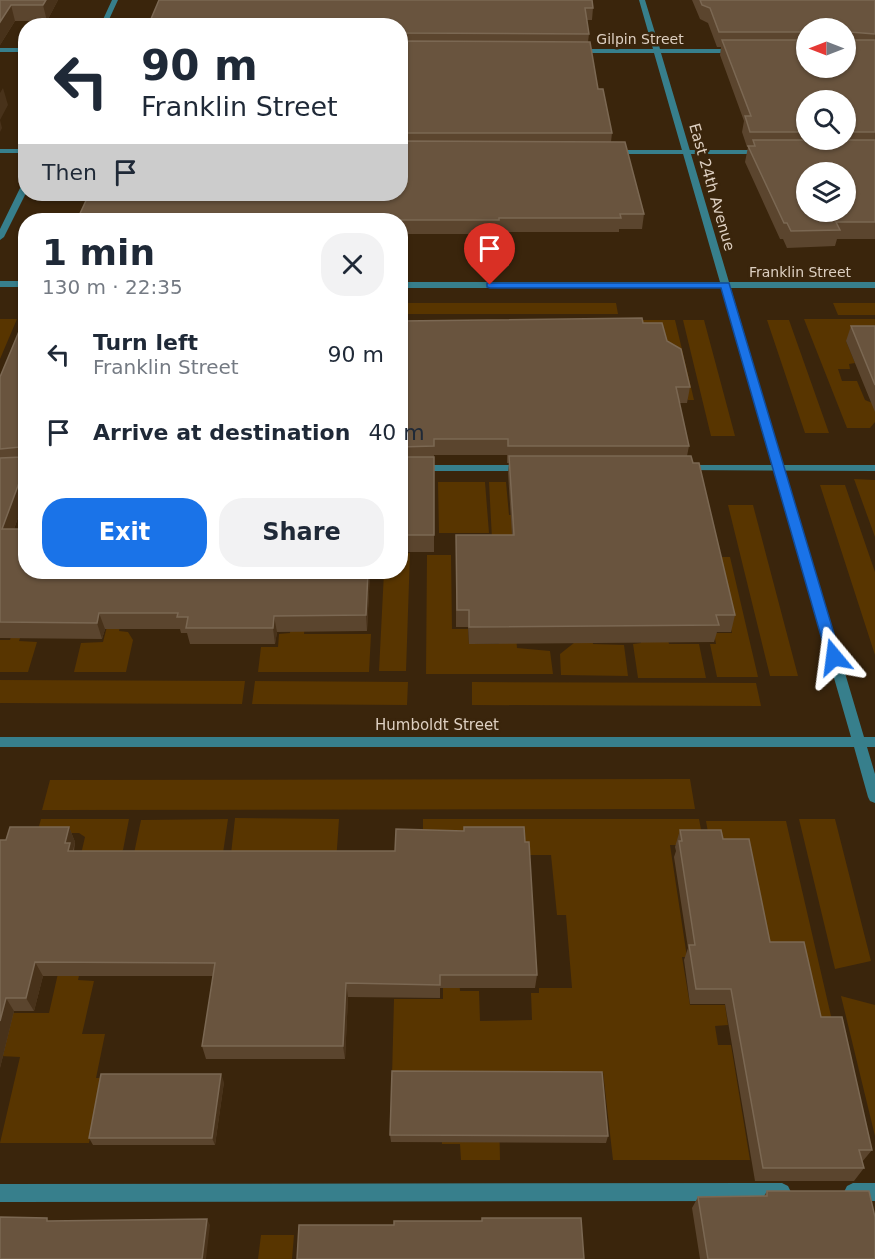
<!DOCTYPE html>
<html lang="en">
<head>
<meta charset="utf-8">
<style>
  :root { --surface:#fff; --page:#f2f2f3; --text:#1f2937; --muted:#747a83; --accent:#1a73e8 }
  body { margin:0; font-family:"DejaVu Sans",sans-serif; background:var(--page); color:var(--text); height:100vh; display:flex; flex-direction:column; font-size:22px; white-space:nowrap }
  * { box-sizing:border-box; margin:0 }
  p { font-size:20px; color:var(--muted) }
  .icon { flex:none; width:33px; height:33px; fill:none; stroke:currentColor; stroke-width:2; stroke-linecap:round; stroke-linejoin:round }
  .map { position:relative; flex:1; overflow:hidden }
  .side { position:absolute; left:18px; top:213px; width:390px; height:366px; display:flex; flex-direction:column; background:var(--surface); border-radius:24px; box-shadow:0 2px 4px #0004 }
  .side>* { flex:none }
  .guide { position:absolute; left:18px; top:18px; width:390px; height:183px; border-radius:24px; box-shadow:0 2px 4px #0004; background:#fff; color:var(--text); overflow:hidden }
  .needle { width:39px; rotate:270deg }
  .tools { position:absolute; left:796px; top:18px; display:grid; gap:12px }
  .tools a { display:grid; place-items:center; width:60px; height:60px; border-radius:50%; background:var(--surface); box-shadow:0 2px 4px #0004; font-size:30px }
  .pin { position:absolute; display:grid; place-items:center; width:51px; height:51px; color:#fff; margin:-62px -26px; border-radius:50% 50% 50% 0; rotate:-45deg; box-shadow:0 0 6px #0007 }
  .pin .icon { rotate:45deg }
  .me { position:absolute; width:66px; margin:-33px; rotate:344deg; stroke-linejoin:round; filter:drop-shadow(0 0 4px #0008) }
  .turn { display:flex; align-items:center; gap:21px; height:126px; padding:0 24px; font-size:27px }
  .turn .icon { width:78px; height:78px; stroke-width:2.5 }
  .turn b { display:block; font-size:42px; line-height:51px }
  .then { display:flex; align-items:center; height:57px; padding:0 24px; background:#0003; gap:12px; font-size:22px }
  .round { display:grid; place-items:center; flex:none; width:63px; height:63px; border-radius:24px; background:var(--page) }
  .summary { display:flex; align-items:center; justify-content:space-between; height:102px; padding:0 24px }
  h1 { font-size:36px; font-weight:700; line-height:45px }
  .action { display:flex; gap:12px; margin-top:auto; padding:12px 24px }
  .action a { flex:1; height:69px; border-radius:24px; background:var(--accent); color:#fff; font-size:24px; font-weight:700; line-height:69px; text-align:center }
  .action a+a { background:var(--page); color:var(--text) }
  ul { padding:0; list-style:none }
  li { display:flex; align-items:center; gap:18px; height:78px; padding:0 24px }
  li div { flex:1 }
  li b { display:block; font-size:22px }
  li em { font-style:normal }
  .map>svg:first-child { display:block }
  .green { fill:#583500 }
  .lines { fill:none; stroke-linecap:round; stroke-linejoin:round }
  .service { fill:#377f8c; fill-rule:evenodd }
  .minor { fill:#377f8c; fill-rule:evenodd }
  .tertiary { fill:#377f8c; fill-rule:evenodd }
  .wall { fill:#5b452e; fill-rule:evenodd }
  .shaded-wall { fill:#48321a }
  .building { fill:#69543e; stroke:#7b6853; stroke-width:1.5; fill-rule:evenodd }
  .route { fill:#1a73e8; stroke:#114b97; stroke-width:1.5 }
  .labels { text-anchor:middle; stroke-width:5; stroke-linejoin:round; paint-order:stroke }
  .far-street-label { font-size:14px; fill:#ded0c2; stroke:#3a250c }
  .street-label { font-size:15px; fill:#ded0c2; stroke:#3a250c }
</style>
</head>
<body>
<div class="map">
<svg width="875" height="1259" viewBox="0 0 875 1259">
  <rect width="100%" height="100%" fill="#3a250c"/>
  <path class="green" d="M401,303H616L618,314H401Z
    M833,303H875V315H838Z
    M0,319H17L0,359Z
    M804,319H875V341H846L855,363L849,364L850,369H838L842,381H857L865,400L875,404V422L870,428H847Z
    M629,320H675L694,400H688Z
    M683,320H704L735,436H711Z
    M767,320H789L829,433H805Z
    M854,479L875,480V537Z
    M438,482H485L489,533H439Z
    M489,482H506L509,515H534L536,539H492Z
    M820,485H845L875,572V655Z
    M728,505H753L798,676H770Z
    M401,553H410L406,671H379L384,572H400Z
    M427,555H451L452,629H468L469,644H499V636H516L517,648L550,651L553,674H426Z
    M715,557H730L758,677H717L710,644H716L714,633H732Z
    M121,572H134L119,631L128,632L133,640L126,672H74L81,643L103,642Z
    M297,572H310L304,634H371L369,672H258L261,647H278L279,634L290,633Z
    M14,627H24L19,641L37,642L28,672H0V640H10Z
    M639,634H667L669,644H699L706,678H638L633,644L641,643Z
    M584,635H592L593,644L624,645L628,676L561,675L560,654Z
    M0,680L245,681L242,704L0,703Z
    M255,681L408,682L407,705L252,704Z
    M472,682L756,683L761,706L472,705Z
    M690,779L695,809L42,810L50,780Z
    M235,818L339,819L336,863L231,854Z
    M41,819H129L123,850L103,870L78,980L94,981L82,1034H105L96,1078H102L89,1143H0L20,1057L0,1056V1013H49L77,890L73,889L85,837L79,833H37Z
    M228,819L223,853L132,863L141,820Z
    M423,819H699L704,845H670L687,957H682L690,1005H725L728,1025L715,1026L718,1045H731L750,1160H613L603,1072H498L500,1160H461L460,1144H442V1078L392,1077L394,999H443V977H459L460,991H479L480,1021L532,1020L531,993H539V988H572L566,915H557L551,855H525L423,842Z
    M799,819H835L871,961L835,969Z
    M706,821H786L834,1029H730L765,956L710,844Z
    M841,996L875,1005V1136Z
    M261,1235H294L292,1259H258Z"/>
  <g class="lines">
    <path class="service" d="M0,149H26V153H0Z
      M609,150H762L766,152L762,154H609Z
      M400,465H522L527,468L522,471H400Z
      M684,465H875V471L680,470L679,468Z
      M782,1183L788,1186L791,1192L788,1198L782,1201L0,1202V1184Z
      M853,1183H875V1201H853L847,1198L844,1192L847,1186Z"/>
    <path class="minor" d="M112,0H118L106,26H100Z
      M639,0H645L660,49H737L740,51L737,53H661L864,737H875V747H867L875,774V803L870,801L868,797L854,747H0V737H851L654,53H577L574,51L577,49H653Z
      M0,48H26V52H0Z
      M23,182H26V193L4,237L0,240V229Z"/>
    <path class="tertiary" d="M0,281H26V287H0Z
      M400,282H875V288H400Z"/>
  </g>
  <path class="wall" d="M0,0H58L47,21H15L0,45Z
    M159,0L593,8L592,20H587L589,34L588,42L598,89L612,133L611,142L644,214L642,229H619V232H499L498,234H400V220H77L400,194V26Z
    M692,0H875V239H837L835,246L787,248L783,239H780L745,162L748,147H747L742,132L744,121L720,55L721,47H717L708,23L700,19ZM807,28L846,68H807ZM807,100H846V140H807Z
    M400,321L643,323L667,341L690,387L687,403H679L689,446L687,456L735,615L731,632H717L714,642L469,644L468,627H456V535H512L508,473L509,463H507V455H434V552H400Z
    M851,326H875V412L846,341Z
    M0,377L26,464V496L14,529L26,572H370L367,631L277,632L275,644H190L187,633H181L180,629H105L102,639L0,638Z
    M69,827L75,842L74,851L537,975L535,988H440V998L348,997L345,1059H206L202,1046L213,976H43L34,1011H14L0,1068V840H6Z
    M680,830L723,839L770,942L821,1017L872,1150L862,1162L864,1168L854,1181H755L725,1004H690L684,960L688,948L674,857L676,851L675,847Z
    M224,1082L215,1145H93L89,1138Z
    M390,1135L608,1136L606,1143L391,1142Z
    M767,1191L875,1259H700L692,1208L698,1197L764,1196Z"/>
  <path class="shaded-wall" d="M46,0H58L47,21L43,5Z
    M11,5L15,21L0,45V22Z
    M3,88L8,105L0,120V93Z
    M0,120L2,128L0,132Z
    M26,464V496L8,545L2,529Z
    M368,572H370L367,631L366,615Z
    M99,613L105,629L102,639L97,623Z
    M274,616L277,632L275,644L273,628Z
    M69,827L75,842L73,850L77,857L75,866L65,843Z
    M35,962L43,976L34,1011L26,998Z
    M346,983L348,997L345,1059L343,1046Z
    M6,998L14,1011L0,1068V1021Z
    M221,1074L224,1082L215,1145L212,1138Z
    M207,1219L210,1225L206,1259H202Z"/>
  <path class="building" d="M0,0H46L43,5H11L0,22Z
    M159,0H592L593,8H585L589,34L400,33V26H148Z
    M700,0H875V34L850,32L848,40H875V132H846V100H807V132H750L745,116H751L722,40H807V68H846V28H807V32H719L710,8L702,5Z
    M400,41L590,42L598,89H603L612,133H400Z
    M753,140H875V222H836L840,230L791,231L787,223H784L748,146H755ZM807,172H846V212H807Z
    M400,141L625,142L644,214H620L621,218H499V220H77L89,194H400Z
    M642,318L643,323H662L667,341L681,349L690,387H676L689,446H508V439H434V446L400,447V321Z
    M26,325V464L2,529H26V572H368L366,615L274,616L273,628H186L188,617H177L178,613H99L97,623L0,622V458L22,457L20,447L0,449V377L20,329H24Z
    M851,326H875V385Z
    M509,456H691L693,463H699L735,615H716L719,625L469,627V610H457L456,535H514Z
    M400,457H434V535H400Z
    M10,827H69L65,843H70L68,851H395L396,829L464,831V827H524L525,842H529L537,975H440V985L346,983L343,1046H202L215,963L35,962L26,998H6L0,1021V840H6Z
    M680,830H721L723,839H749L770,942H804L821,1017H842L872,1150H859L864,1168H763L731,989H696L689,945H695L679,841H682Z
    M392,1071L602,1072L608,1136L390,1135Z
    M101,1074H221L212,1138H89Z
    M767,1191H869L875,1217V1259H708L698,1197L767,1196Z
    M0,1217L47,1218V1221L207,1219L202,1259H0Z
    M482,1218H581L584,1259H297L299,1225H394V1221H482Z"/>
  <path class="route" d="M487,283H729L841,657L838,661L834,663L827,657L721,288H490L487,287Z"/>
  <g class="labels">
    <g class="far-street-label">
      <text x="640" y="44">Gilpin Street</text>
      <text x="800" y="277">Franklin Street</text>
    </g>
    <g class="street-label">
      <text transform="translate(712 187) rotate(74)" y="5">East 24th Avenue</text>
      <text x="437" y="730">Humboldt Street</text>
    </g>
  </g>
</svg>
<div class="tools">
<a><svg class="needle" viewBox="-14 -14 28 28"><path d="M0-13l5 13h-10z" fill="#e53935"/><path d="M0 13l5-13h-10z" fill="#747a83"/></svg></a>
<a><svg class="icon" aria-label="search" viewBox="0 0 24 24"><circle cx="10" cy="10" r="6"/><path d="M15 15l6 6"/></svg></a>
<a><svg class="icon" aria-label="layers" viewBox="0 0 24 24"><path d="M12 4l9 5-9 5-9-5zM3 14l9 5 9-5"/></svg></a>
</div>
<div class="pin" style="left:490px;top:285px;background:#d93025"><svg class="icon" aria-label="arrive" viewBox="0 0 24 24"><path d="M6 21V4h12l-3 4 3 4H6"/></svg></div>
<svg class="me" style="left:834px;top:657px" viewBox="-20 -20 40 40"><path d="M0-17L14 15 0 8-14 15z" fill="#1a73e8" stroke="#fff" stroke-width="4"/></svg>
<div class="guide">
<div class="turn"><svg class="icon" aria-label="left" viewBox="0 0 24 24"><path d="M17 20v-9H6M10 6l-5 5 5 5"/></svg><div><b>90 m</b>Franklin Street</div></div>
<div class="then">Then<svg class="icon" aria-label="arrive" viewBox="0 0 24 24"><path d="M6 21V4h12l-3 4 3 4H6"/></svg></div>
</div>
<section class="side">
<div class="summary"><div><h1>1 min</h1><p>130 m · 22:35</p></div><a class="round"><svg class="icon" aria-label="close" viewBox="0 0 24 24"><path d="M6 6l12 12M18 6L6 18"/></svg></a></div>
<ul>
<li><svg class="icon" aria-label="left" viewBox="0 0 24 24"><path d="M17 20v-9H6M10 6l-5 5 5 5"/></svg><div><b>Turn left</b><p>Franklin Street</p></div><em>90 m</em></li>
<li><svg class="icon" aria-label="arrive" viewBox="0 0 24 24"><path d="M6 21V4h12l-3 4 3 4H6"/></svg><div><b>Arrive at destination</b></div><em>40 m</em></li>
</ul>
<div class="action"><a>Exit</a><a>Share</a></div>
</section>
</div>
</body>
</html>
